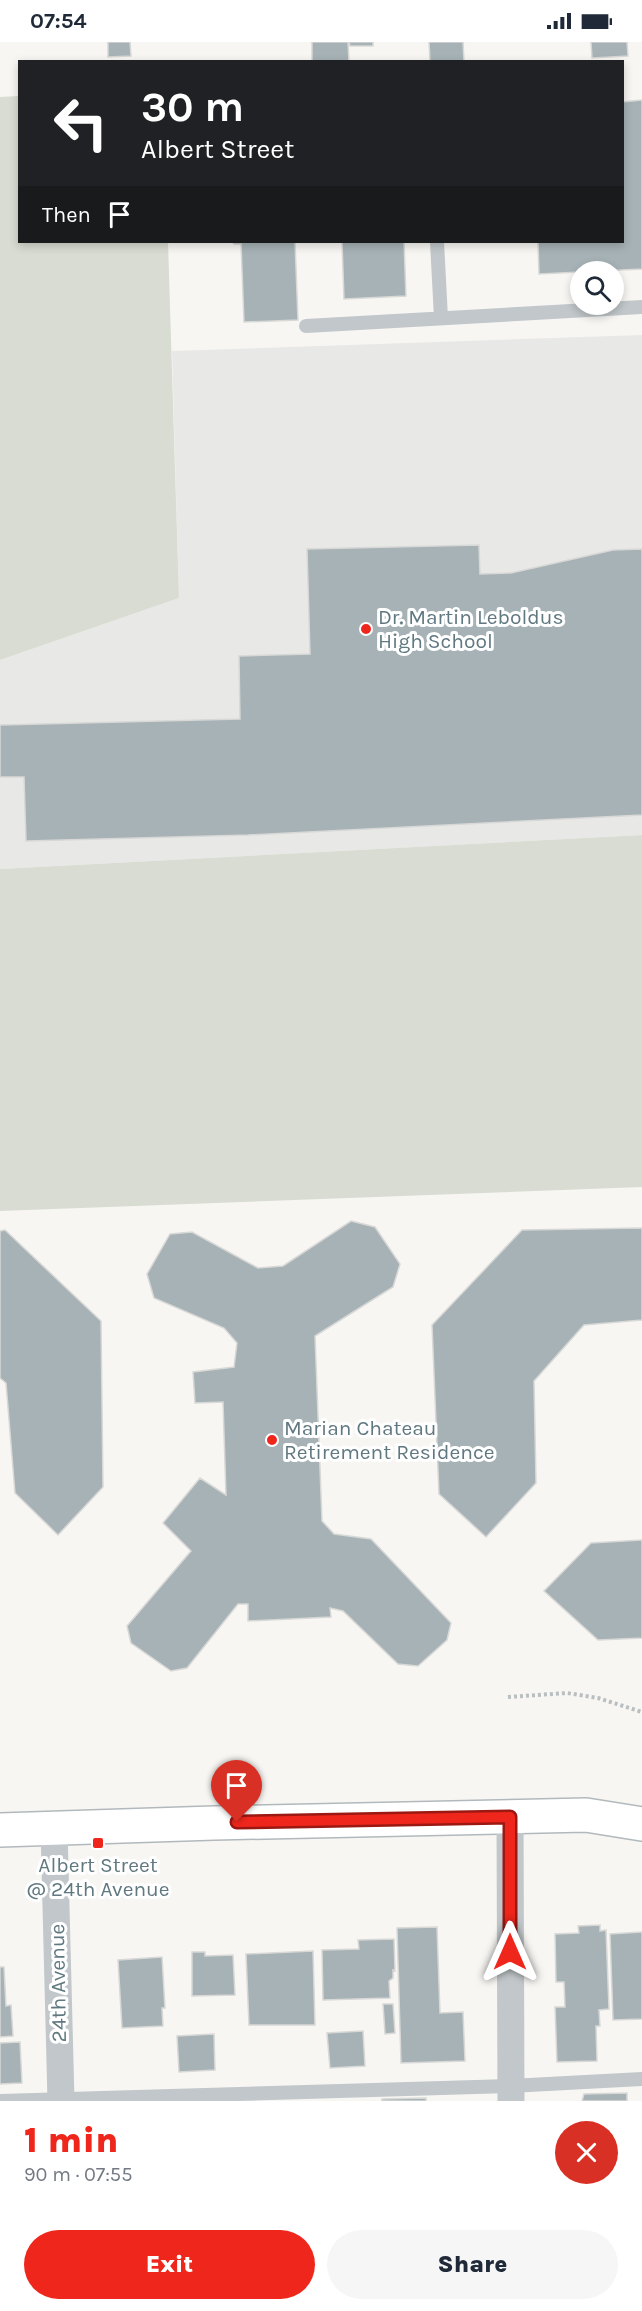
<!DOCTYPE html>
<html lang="en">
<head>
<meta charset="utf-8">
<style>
  :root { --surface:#fff; --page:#f6f6f7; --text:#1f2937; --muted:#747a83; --accent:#ef261c }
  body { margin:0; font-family:Karla,sans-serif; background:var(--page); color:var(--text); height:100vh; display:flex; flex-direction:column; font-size:22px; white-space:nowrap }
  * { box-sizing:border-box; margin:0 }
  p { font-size:20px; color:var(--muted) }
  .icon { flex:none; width:33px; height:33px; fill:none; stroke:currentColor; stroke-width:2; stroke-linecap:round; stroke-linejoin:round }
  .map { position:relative; height:2059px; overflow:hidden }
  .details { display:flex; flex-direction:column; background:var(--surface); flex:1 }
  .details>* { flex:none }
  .hud { position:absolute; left:18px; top:18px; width:606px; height:183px; border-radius:0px; box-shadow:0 3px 9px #0003; background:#202124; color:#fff; overflow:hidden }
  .controls { position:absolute; left:570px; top:219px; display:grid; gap:12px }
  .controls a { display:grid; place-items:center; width:54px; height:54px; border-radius:50%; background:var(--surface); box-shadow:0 3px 9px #0003; font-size:30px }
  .pin { position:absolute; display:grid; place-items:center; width:51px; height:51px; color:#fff; margin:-62px -26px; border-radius:50% 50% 50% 0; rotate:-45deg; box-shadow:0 0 6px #0007 }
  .pin .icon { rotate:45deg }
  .me { position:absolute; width:66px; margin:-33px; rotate:0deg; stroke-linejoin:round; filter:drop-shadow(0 0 4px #0008) }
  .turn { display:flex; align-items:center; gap:21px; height:126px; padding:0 24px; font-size:27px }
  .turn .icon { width:78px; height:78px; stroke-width:2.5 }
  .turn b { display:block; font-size:42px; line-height:51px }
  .then { display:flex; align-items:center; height:57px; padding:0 24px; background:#0003; gap:12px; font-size:22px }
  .round { display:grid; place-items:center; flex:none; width:63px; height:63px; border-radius:32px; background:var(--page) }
  .head { display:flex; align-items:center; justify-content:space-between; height:102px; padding:0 24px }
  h1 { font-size:36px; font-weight:800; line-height:45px; color:var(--accent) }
  .button { display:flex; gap:12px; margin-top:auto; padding:12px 24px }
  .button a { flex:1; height:69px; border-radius:36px; background:var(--accent); color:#fff; font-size:24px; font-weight:800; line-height:69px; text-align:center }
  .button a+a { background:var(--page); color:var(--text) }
  .status { display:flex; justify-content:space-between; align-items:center; height:42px; padding:0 30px; background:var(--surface); direction:ltr }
  .status svg { height:16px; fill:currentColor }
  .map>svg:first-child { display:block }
  .built { fill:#e8e8e7 }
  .green { fill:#d8dcd2 }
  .building { fill:#a6b2b6; stroke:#d8d8d6; stroke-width:1.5 }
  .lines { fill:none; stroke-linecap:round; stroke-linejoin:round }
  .primary-casing { stroke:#b2b9bc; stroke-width:36 }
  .path { stroke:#b9bebf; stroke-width:4; stroke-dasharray:3 3; stroke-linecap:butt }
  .lane { stroke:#c1c7ca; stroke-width:14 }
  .street { stroke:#c1c7ca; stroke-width:27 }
  .primary { stroke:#fff; stroke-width:33 }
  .route-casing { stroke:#9b1912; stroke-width:15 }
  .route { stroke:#ef261c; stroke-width:10 }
  .poi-dot { fill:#ef261c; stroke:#fff; stroke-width:2 }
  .labels { text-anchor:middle; stroke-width:6; stroke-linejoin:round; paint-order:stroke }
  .poi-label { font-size:21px; fill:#607880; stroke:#fff; text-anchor:start }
  .street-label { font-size:21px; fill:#607880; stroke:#fff }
</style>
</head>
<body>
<div class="status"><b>07:54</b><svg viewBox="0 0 49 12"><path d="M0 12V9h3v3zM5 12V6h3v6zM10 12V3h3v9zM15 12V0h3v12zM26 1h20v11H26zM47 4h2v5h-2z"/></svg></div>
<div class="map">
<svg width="642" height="2059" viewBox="0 0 642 2059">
  <rect width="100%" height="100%" fill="#f7f6f3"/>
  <path class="built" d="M642,293V793L0,827V618L179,556L172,309Z"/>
  <path class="green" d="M19,54L20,200H168L179,556L0,618V55Z
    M642,793V1145L0,1169V827Z"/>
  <path class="building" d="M108,0H130L131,14L108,15Z
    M312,0H348L349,20H312Z
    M349,0H373V4H350Z
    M429,0H463L464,19L430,20Z
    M591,0H627L628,14L592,16Z
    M642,58V227L539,232L538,200H622V60Z
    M233,200H295L298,278L244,280L241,202H234Z
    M342,200H404L406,254L344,257Z
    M479,503L480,532L511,531L613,508L642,507V773L248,793L26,799L24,735H0V683L240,677L239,614L310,612L307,507Z
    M351,1179L375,1185L400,1222L393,1245L315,1294L322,1479L334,1492L371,1497L451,1581L447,1598L418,1624L398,1622L343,1569L330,1566L331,1575L248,1579V1562H238L187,1626L171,1629L131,1601L127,1584L191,1509L163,1481L200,1436L226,1453L223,1360L195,1361L193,1330L234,1325L237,1301L224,1286L154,1256L147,1232L170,1192L192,1190L258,1226L283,1224Z
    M642,1186V1278L584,1283L534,1339L536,1441L486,1495L439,1452L432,1283L522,1188Z
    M5,1188L101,1279L103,1445L58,1493L15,1451L6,1341L0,1336V1189Z
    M642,1498V1596L598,1598L544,1549L591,1501Z
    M600,1883V1889L606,1888L609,1967L599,1968L600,1984H596L597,2019L557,2020L555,1965H565L564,1940H556L555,1892L579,1891L578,1884Z
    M437,1885L440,1971L463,1970L465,2019L401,2021L397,1886Z
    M642,1890V1977L613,1978L610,1892Z
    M394,1897L395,1929L393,1928V1936L389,1939L390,1956L323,1958L322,1908L359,1907L358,1898Z
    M313,1909L315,1983H249L246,1912Z
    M192,1910H205V1914L233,1913L235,1953L192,1954Z
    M162,1915L165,1966H162L163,1984L122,1986L118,1918Z
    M0,1925H4L6,1964L11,1963L13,1994L0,1995Z
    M383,1962H393L395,1991L385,1992Z
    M363,1989L365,2024L330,2026L327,1991Z
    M214,1992L215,2028L179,2030L177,1994Z
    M20,2000L22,2041L0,2042V2001Z
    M627,2051V2059H582L584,2052Z
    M426,2056V2059H382V2057Z"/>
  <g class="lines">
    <g class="primary-casing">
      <path id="primary" d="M0,1788L214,1781L586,1773L642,1782"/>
    </g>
    <path class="path" d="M508,1655L567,1651L598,1656L642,1670"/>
    <path class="lane" d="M437,200L441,276
      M306,284L642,265
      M0,2059L510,2044L642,2037"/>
    <path class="street" d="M510,1775L511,2059
      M54,1787L61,2059"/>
    <use href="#primary" class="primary"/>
  </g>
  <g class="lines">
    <g class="route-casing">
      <path id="route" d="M237,1780L510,1775V1910"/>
    </g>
    <use href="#route" class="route"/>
  </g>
  <g class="poi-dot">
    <circle cx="366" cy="587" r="6"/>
    <circle cx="272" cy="1398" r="6"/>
    <rect x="92" y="1795" width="12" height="12" rx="3"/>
  </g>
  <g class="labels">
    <g class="poi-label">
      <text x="378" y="582">Dr. Martin Leboldus<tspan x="378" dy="24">High School</tspan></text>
      <text x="284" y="1393">Marian Chateau<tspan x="284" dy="24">Retirement Residence</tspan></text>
      <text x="98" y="1830" text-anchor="middle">Albert Street<tspan x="98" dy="24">@ 24th Avenue</tspan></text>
    </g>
    <g class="street-label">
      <text transform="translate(58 1941) rotate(-91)" y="7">24th Avenue</text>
    </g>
  </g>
</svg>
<div class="controls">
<a><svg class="icon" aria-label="search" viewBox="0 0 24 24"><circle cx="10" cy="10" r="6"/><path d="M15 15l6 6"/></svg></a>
</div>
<div class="pin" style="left:237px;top:1780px;background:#d93025"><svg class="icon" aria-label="arrive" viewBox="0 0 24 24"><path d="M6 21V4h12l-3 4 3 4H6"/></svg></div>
<svg class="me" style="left:510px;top:1910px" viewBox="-20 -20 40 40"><path d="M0-17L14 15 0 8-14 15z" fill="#ef261c" stroke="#fff" stroke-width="4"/></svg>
<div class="hud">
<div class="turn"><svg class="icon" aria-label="left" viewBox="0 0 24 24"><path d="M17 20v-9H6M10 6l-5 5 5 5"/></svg><div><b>30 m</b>Albert Street</div></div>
<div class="then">Then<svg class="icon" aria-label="arrive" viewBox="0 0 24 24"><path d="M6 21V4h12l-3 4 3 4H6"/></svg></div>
</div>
</div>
<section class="details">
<div class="head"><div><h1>1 min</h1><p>90 m · 07:55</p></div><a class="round" style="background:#d93025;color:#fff"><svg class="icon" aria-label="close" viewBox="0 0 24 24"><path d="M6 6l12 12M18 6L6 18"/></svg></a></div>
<div class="button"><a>Exit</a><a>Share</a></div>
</section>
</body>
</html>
